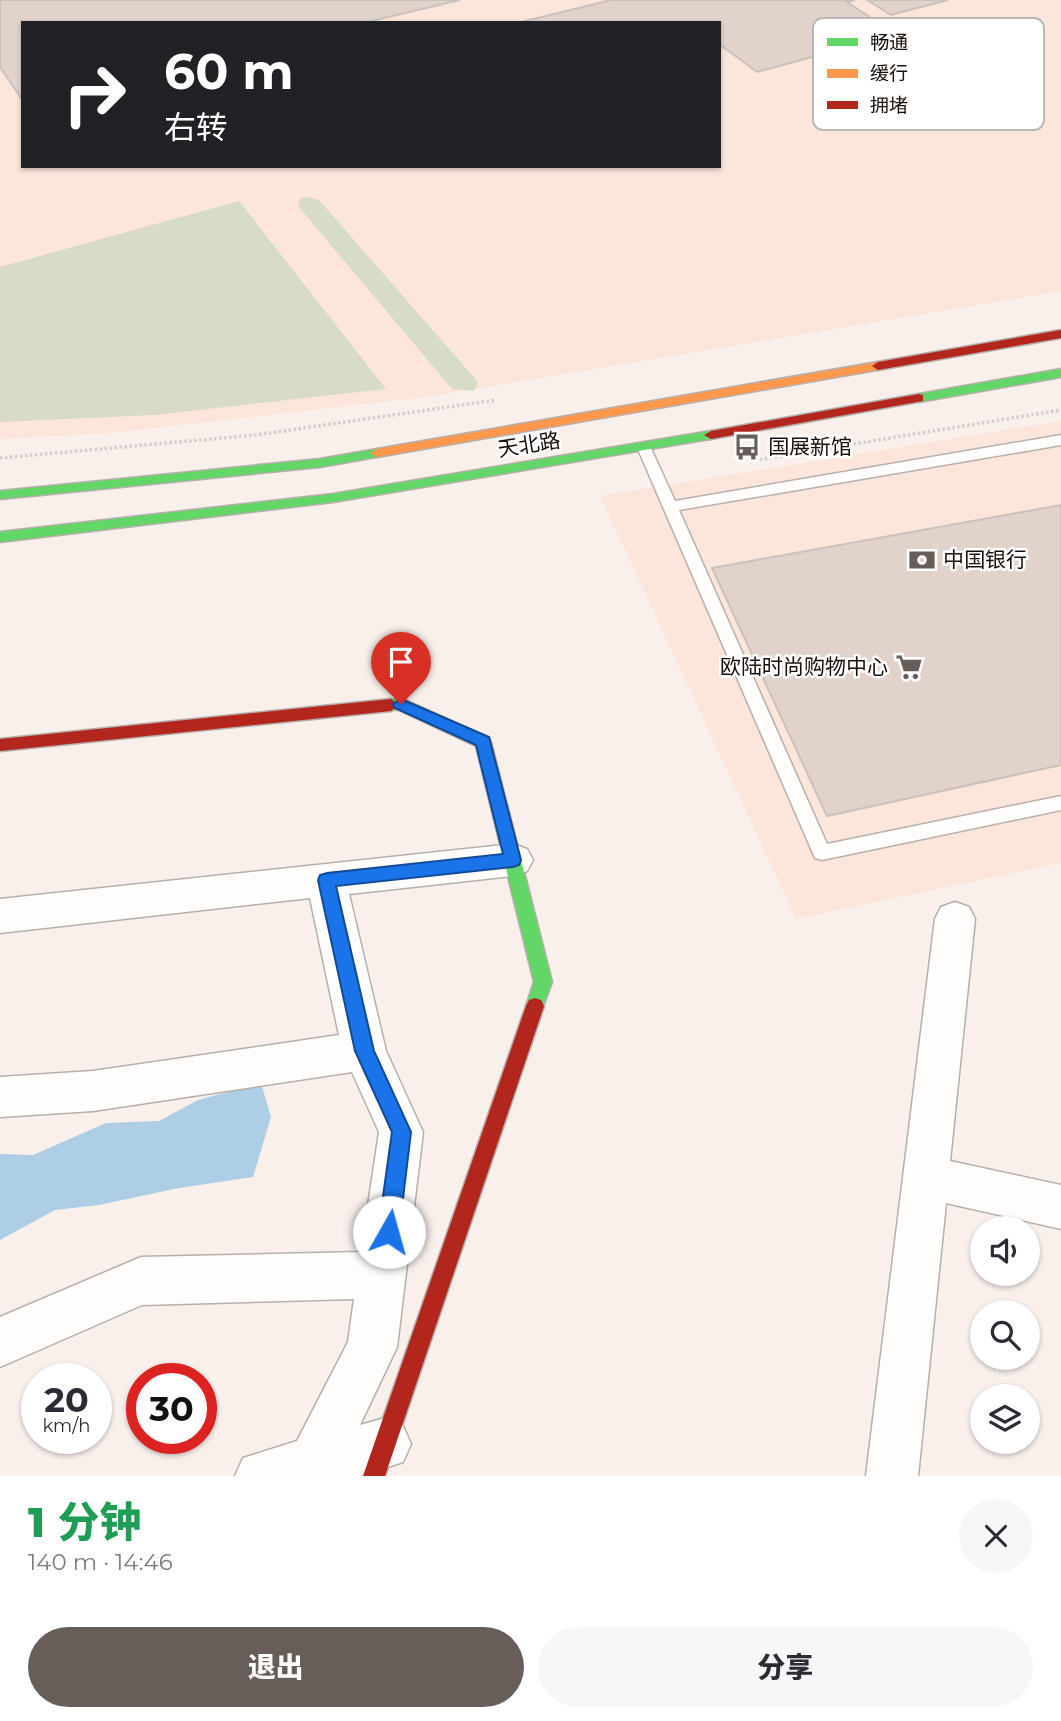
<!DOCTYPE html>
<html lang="zh">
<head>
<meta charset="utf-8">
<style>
  :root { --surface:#fff; --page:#f7f7f7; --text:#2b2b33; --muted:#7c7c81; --accent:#675e5a }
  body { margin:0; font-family:Montserrat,"Noto Sans SC",sans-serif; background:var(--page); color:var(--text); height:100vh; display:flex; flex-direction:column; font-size:26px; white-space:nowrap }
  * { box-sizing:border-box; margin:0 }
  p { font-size:23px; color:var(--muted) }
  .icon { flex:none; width:38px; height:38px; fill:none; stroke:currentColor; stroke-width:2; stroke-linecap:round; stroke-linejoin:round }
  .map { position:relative; height:1476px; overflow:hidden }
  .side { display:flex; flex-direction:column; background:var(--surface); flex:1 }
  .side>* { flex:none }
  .guide { position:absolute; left:21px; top:21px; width:700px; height:147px; border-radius:0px; box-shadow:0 2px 5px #0004; background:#202124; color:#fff; overflow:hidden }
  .buttons { position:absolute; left:970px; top:1216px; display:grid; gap:14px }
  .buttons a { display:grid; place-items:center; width:70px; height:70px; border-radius:50%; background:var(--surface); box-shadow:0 2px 5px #0004; font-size:35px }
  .speed { position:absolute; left:21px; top:1363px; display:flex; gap:14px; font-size:35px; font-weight:700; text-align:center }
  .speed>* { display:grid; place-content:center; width:91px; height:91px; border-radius:50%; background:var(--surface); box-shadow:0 2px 5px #0004; line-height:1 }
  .speed small { font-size:18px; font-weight:400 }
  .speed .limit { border:10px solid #d22; background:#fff; color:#111 }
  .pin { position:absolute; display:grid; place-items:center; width:60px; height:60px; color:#fff; margin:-72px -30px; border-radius:50% 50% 50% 0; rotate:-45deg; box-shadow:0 0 7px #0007 }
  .pin .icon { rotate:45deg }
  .me { position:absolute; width:77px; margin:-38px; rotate:7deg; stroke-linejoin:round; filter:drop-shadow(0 0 5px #0008) }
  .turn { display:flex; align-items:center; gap:24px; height:147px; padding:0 28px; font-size:32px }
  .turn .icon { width:91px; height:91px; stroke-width:2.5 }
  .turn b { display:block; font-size:49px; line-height:60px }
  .round { display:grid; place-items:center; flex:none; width:74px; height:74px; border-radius:37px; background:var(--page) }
  .overview { display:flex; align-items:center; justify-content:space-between; height:119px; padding:0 28px }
  h1 { font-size:42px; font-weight:800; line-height:52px; color:#1e9e55 }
  .primary-button { display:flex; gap:14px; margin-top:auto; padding:14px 28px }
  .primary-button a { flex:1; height:80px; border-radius:42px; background:var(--accent); color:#fff; font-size:28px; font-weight:800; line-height:80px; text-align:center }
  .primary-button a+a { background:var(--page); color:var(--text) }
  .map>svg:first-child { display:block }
  .built { fill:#fce6dc; fill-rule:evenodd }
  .green { fill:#d8dbc5 }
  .water { fill:#aecee5 }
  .building { fill:#e1d2cc; stroke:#cbc2be; stroke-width:2 }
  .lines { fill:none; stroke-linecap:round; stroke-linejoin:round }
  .lane-casing { stroke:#b7afab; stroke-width:3 }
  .street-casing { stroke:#b7afab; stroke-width:3 }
  .fast-casing { stroke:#b7afab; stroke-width:3 }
  .slow-casing { stroke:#b7afab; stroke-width:3 }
  .jam-casing { stroke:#b7afab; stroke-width:3 }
  .path { stroke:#d2d0ce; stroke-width:3.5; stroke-dasharray:2.5 2.5; stroke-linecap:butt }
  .lane { fill:#fefdfc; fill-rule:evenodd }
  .street { fill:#fefdfc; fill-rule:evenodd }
  .fast { fill:#63d668; fill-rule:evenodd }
  .slow { fill:#ff974d; fill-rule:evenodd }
  .jam { fill:#b3261e; fill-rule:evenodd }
  .route { fill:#1a73e8; stroke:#114b97; stroke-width:2 }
  .labels { text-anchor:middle; stroke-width:5; stroke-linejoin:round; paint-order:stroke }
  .street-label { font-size:21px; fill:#180f0b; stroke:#fff }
  .poi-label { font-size:21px; fill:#180f0b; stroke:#fff; text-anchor:start }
  .key { fill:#fff; stroke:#bab7b6; stroke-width:2 }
  .key-label { font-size:19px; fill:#180f0b }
</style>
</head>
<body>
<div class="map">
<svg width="1061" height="1476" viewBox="0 0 1061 1476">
  <rect width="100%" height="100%" fill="#f9f0ec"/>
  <path class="built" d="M0,0H1061V291L427,397L110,433L0,439ZM23,23H719V166H23Z
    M1061,421V863L796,919L600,496Z"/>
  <path class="green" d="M308,197L319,200L478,382L474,391L452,389L298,206L301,198Z
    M239,201L386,389L154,415L0,422V267Z"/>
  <path class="water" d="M261,1083L271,1117L253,1177L179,1188L99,1205L55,1210L0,1240V1154L33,1155L106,1123L159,1121L198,1100Z"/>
  <path class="building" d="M0,0H460L363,23H23V101L0,67Z
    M611,0H855L847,2L896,34L757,72L719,44V23H517Z
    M867,0H948L891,15Z
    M1061,505V765L827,816L712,568Z"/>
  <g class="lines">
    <g class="lane-casing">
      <path id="lane" d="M1061,435V445L679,510L827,844L1061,796V810L822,860L815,858L637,447L644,442L649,444L675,501Z"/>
    </g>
    <g class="street-casing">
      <path id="street" d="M513,844L527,849L533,860L527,871L513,876L349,894L386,1051L423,1132L397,1347L360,1425L385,1418L403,1426L411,1444L403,1462L361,1476H235L243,1458L297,1441L348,1342L354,1299L142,1305L0,1367V1317L141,1257L361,1252L379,1132L352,1072L93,1111L0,1117V1077L93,1071L339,1035L310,898L0,933V899Z
        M955,902L969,907L975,919L950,1161L1061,1185V1229L946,1203L918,1476H866L935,919L941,907Z"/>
    </g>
    <g class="fast-casing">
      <path id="fast" d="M1061,369V377L919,402L913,398L919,394Z
        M711,431L716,432V438L333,502L0,542V532L333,494Z
        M377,449L382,450V456L320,467L0,499V491L320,459Z
        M401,698L489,738L491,742L552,982L541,1012L535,1014L529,1012L526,1006L534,982L476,746L399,710L386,709L383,705L386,701Z"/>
    </g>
    <g class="slow-casing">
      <path id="slow" d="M878,362L882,363V369L377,457L370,453L377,449Z"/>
    </g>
    <g class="jam-casing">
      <path id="jam" d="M1061,330V338L878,370L872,366L878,362Z
        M919,394L923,395V401L711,439L704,435L711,431Z
        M391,699L399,705L391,711L0,751V739Z
        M535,998L541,1000L544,1006L385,1476H363L526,1006L529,1000Z"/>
    </g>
    <path class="path" d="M0,458L256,435L496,400
      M750,461L1061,410"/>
    <use href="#lane" class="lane"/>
    <use href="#street" class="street"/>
    <use href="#fast" class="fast"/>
    <use href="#slow" class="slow"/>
    <use href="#jam" class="jam"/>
  </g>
  <path class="route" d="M401,699L489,737L521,860L519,865L513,867L336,886L374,1051L411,1132L399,1232L396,1239L389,1242L381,1239L378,1232L392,1132L355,1051L318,880L320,875L327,873L503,854L476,745L395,708L393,704Z"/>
  <defs>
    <g id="bus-bare" transform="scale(2.1)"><path d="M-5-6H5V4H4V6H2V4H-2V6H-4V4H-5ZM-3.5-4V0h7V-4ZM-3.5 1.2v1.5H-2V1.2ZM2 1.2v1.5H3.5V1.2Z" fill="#675e5a" stroke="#fff" stroke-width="2.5" paint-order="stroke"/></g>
    <g id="bank-bare" transform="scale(2.1)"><path d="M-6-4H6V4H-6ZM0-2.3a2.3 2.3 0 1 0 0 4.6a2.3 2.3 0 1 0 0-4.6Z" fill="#675e5a" stroke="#fff" stroke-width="2.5" paint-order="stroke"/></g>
    <g id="supermarket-bare" transform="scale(2.1)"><path d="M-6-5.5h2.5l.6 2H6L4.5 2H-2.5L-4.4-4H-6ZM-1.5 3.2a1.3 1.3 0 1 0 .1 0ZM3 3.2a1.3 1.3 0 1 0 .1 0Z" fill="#675e5a" stroke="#fff" stroke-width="2.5" paint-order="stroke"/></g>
  </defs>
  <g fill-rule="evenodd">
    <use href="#bus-bare" x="747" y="447"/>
    <use href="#bank-bare" x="922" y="560"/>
    <use href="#supermarket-bare" x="909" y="667"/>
  </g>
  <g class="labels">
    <g class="street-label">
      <text transform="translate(529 445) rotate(-9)" y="7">天北路</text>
    </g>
    <g class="poi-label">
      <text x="768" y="454">国展新馆</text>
      <text x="943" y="567">中国银行</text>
      <text x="888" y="674" text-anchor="end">欧陆时尚购物中心</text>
    </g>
  </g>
  <rect x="813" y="18" width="231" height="112" rx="10" class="key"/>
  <rect x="827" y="38" width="31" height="8" fill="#63d668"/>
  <rect x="827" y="69" width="31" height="9" fill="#ff974d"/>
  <rect x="827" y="101" width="31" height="8" fill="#b3261e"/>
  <g class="key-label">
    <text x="870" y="49">畅通</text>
    <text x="870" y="80">缓行</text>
    <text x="870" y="112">拥堵</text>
  </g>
</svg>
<div class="buttons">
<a><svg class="icon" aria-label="sound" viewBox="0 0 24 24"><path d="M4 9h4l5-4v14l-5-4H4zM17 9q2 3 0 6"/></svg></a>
<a><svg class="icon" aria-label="search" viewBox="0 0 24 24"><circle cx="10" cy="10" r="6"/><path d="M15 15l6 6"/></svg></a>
<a><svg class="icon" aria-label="layers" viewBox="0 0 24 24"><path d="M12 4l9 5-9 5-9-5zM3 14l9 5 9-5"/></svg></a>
</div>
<div class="speed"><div>20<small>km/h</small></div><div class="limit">30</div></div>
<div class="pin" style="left:401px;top:704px;background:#d93025"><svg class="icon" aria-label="arrive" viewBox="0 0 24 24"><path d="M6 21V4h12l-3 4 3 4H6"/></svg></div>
<svg class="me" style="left:389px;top:1232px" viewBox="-20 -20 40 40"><circle r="19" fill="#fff"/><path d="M0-13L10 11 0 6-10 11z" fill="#1a73e8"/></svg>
<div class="guide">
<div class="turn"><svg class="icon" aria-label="right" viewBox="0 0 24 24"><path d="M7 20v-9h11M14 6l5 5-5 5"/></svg><div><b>60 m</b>右转</div></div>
</div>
</div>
<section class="side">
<div class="overview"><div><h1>1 分钟</h1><p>140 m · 14:46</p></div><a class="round"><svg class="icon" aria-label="close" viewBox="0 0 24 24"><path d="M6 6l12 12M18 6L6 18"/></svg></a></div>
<div class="primary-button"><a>退出</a><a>分享</a></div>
</section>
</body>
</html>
